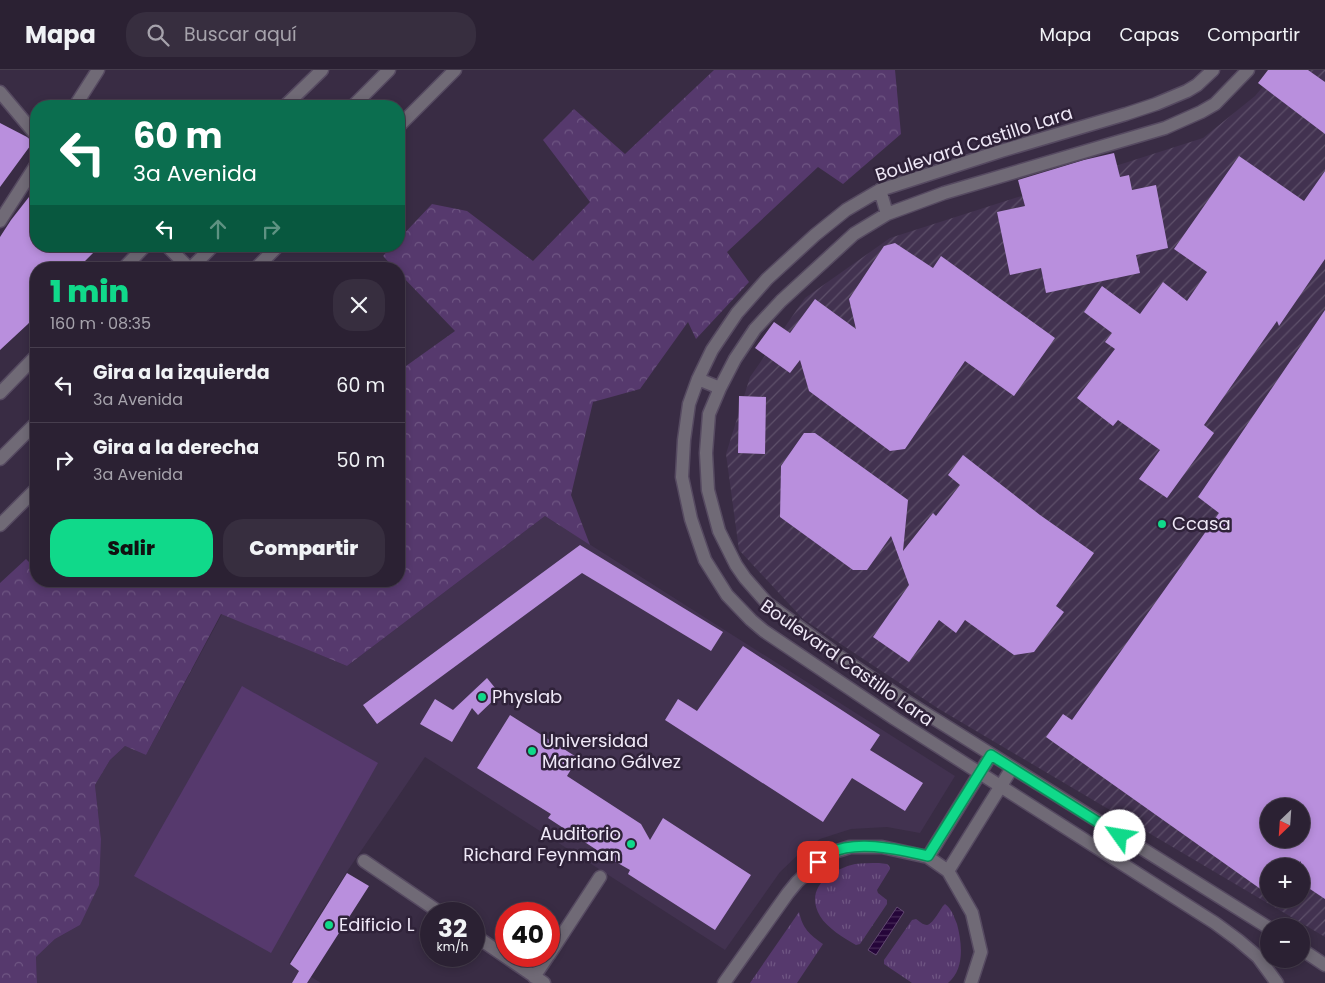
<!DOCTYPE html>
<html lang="es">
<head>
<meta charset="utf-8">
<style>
  :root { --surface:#2b2133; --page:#372e3f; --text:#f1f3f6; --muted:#a6a3ac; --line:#473e4e; --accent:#10d98a }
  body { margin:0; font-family:Poppins,sans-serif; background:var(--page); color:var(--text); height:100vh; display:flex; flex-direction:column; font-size:19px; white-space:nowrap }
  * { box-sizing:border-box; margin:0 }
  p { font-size:16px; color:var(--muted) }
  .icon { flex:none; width:28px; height:28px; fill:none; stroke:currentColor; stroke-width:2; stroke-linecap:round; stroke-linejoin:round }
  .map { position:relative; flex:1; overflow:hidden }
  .drawer { position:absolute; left:30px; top:192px; width:375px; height:325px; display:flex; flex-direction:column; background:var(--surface); border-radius:20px; box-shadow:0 2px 8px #0003,0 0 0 1px var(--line) }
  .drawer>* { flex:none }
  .guide { position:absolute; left:30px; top:30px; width:375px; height:152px; border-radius:20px; box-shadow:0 2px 8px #0003,0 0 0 1px var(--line); background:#0b6e4f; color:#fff; overflow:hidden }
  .needle { width:32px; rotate:205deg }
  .buttons { position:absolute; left:1260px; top:728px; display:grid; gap:10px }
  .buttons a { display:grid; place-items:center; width:50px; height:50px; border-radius:50%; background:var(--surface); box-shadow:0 2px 8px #0003,0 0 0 1px var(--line); font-size:25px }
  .speed { position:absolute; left:420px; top:832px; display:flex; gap:10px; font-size:25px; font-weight:700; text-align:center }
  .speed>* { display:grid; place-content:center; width:65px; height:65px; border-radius:50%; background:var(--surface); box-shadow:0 2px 8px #0003,0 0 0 1px var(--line); line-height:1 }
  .speed small { font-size:12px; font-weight:400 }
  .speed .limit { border:8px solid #d22; background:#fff; color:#111 }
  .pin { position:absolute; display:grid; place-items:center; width:42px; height:42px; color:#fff; margin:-21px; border-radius:10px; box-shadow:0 2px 8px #0006 }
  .me { position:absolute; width:55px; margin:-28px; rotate:302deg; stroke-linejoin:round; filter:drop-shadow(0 0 4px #0008) }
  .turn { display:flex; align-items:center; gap:18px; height:105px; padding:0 20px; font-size:22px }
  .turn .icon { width:65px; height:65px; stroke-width:2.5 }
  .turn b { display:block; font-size:35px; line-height:42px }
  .lanes { display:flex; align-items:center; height:48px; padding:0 20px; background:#0003; justify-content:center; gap:25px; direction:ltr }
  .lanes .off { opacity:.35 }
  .round { display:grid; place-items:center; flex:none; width:52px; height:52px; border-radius:20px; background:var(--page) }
  .overview { display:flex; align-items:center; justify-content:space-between; height:85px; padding:0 20px }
  h1 { font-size:30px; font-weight:800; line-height:38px; color:var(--accent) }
  .cta { display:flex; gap:10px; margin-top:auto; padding:10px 20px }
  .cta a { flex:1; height:58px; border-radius:20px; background:var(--accent); color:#111; font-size:20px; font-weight:800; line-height:58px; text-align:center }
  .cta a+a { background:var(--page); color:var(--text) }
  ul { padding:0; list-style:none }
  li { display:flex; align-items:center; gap:15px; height:75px; padding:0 20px; border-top:1px solid var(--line) }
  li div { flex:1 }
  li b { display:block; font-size:19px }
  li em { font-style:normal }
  header { display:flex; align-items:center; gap:30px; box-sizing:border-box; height:70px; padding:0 25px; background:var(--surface); border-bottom:1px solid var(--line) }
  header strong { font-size:24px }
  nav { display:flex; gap:28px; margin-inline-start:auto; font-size:18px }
  .search { width:350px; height:45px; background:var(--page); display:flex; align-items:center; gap:12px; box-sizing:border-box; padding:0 18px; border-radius:20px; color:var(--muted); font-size:19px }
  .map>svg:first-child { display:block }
  .built { fill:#423250 }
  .industrial { fill:url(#industrial-furrows); fill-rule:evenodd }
  .grass { fill:url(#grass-tufts) }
  .forest { fill:url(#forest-crowns) }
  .pitch { fill:#56396d }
  .water { fill:url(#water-rules); stroke:#624972 }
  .building { fill:#b98fdd; fill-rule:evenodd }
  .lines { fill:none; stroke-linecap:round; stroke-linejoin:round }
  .minor-casing { stroke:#564a61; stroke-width:15 }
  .tertiary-casing { stroke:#564a61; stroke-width:15 }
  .minor { stroke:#706a76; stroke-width:12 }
  .tertiary { stroke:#706a76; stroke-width:12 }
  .route-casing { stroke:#0a8d5a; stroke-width:12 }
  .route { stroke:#10d98a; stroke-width:9 }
  .poi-dot { fill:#10d98a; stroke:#2f2239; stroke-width:2 }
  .labels { text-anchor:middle; stroke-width:5; stroke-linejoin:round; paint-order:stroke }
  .street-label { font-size:18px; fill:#efe8f7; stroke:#2f2239 }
  .poi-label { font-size:18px; fill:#efe8f7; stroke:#2f2239; text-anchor:start }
</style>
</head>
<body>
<header>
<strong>Mapa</strong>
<div class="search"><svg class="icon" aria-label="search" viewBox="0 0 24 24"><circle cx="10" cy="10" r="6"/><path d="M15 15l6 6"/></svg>Buscar aquí</div>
<nav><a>Mapa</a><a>Capas</a><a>Compartir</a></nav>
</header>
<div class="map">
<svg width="1325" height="913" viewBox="0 0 1325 913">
  <defs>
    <pattern id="industrial-furrows" width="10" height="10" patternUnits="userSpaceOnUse" patternTransform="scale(1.25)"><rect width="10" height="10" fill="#423250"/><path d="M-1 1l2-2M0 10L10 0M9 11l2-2" fill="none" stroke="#5e506a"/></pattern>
    <pattern id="grass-tufts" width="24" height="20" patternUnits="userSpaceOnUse" patternTransform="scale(1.25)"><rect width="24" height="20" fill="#56396d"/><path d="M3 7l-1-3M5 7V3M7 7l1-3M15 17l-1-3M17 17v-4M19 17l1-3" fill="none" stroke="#6f5683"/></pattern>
    <pattern id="forest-crowns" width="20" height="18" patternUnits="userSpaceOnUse" patternTransform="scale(1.25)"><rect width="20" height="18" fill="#56396d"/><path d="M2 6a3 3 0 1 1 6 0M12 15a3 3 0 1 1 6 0" fill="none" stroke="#6f5683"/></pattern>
    <pattern id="water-rules" width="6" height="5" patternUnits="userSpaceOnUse" patternTransform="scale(1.25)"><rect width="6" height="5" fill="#250539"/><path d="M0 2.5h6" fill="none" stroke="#452956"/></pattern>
  </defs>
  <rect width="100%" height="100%" fill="#392c44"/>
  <path class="built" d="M545,446L955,706L920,763L887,757L851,759L820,769L801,782L780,802L725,880L425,687L348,800L289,893L321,913H37L36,887L55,869L80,855L101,769L95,715L110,690L125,676L146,685L222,544L347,596Z"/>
  <path class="industrial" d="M1277,0H1325V867L939,639L803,549L739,480L726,384L750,307L805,228L890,168L1203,68L1255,26ZM1269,736H1301V769H1269ZM1269,796H1301V829H1269Z"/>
  <path class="grass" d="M879,793L887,794L890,797V799L877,820L878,823L887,830V834L860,874L856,875C844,868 827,858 820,846C804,818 830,800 855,794C863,793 871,793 879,793Z
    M945,834C952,839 954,847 957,854C962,873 965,899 948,913H912L884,894V890L912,850L916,849C919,851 923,855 927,855C932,855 940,840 943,836Z
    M799,842C803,859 809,864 823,874L797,913H750Z"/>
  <path class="forest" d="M714,0H895L901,64L843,114L818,97L727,182L749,212L696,269L688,252L640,319L593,332L571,425L590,475L545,446L347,596L221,544L146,685L125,676L110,690L95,715L101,769L99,815L80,855L55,869L36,887L37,913H0V513L26,489L36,499V511H49L56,518L60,511H399V301L455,261L399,203V199H395L383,186L392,176H399V169L432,134L467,141L533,191L590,132L543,70L574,39L625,84Z"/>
  <path class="pitch" d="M242,616L378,693L271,883L134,806Z"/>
  <path class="water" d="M897,837L904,842L876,885L868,880Z"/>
  <path class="building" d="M1268,0H1308L1325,12V64L1258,13Z
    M0,53L27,67L33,72L0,117Z
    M1114,83L1120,107L1129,105L1132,120L1156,115L1168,178L1136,185L1140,203L1046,223L1041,198L1010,205L997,142L1025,136L1018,110L1084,90Z
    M1239,86L1304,131L1325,101V189L1279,256L1277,251L1204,355L1214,363L1167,428L1139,409L1160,380L1118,350L1113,356L1077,328L1115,279L1105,272L1112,263L1084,242L1102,216L1140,244L1163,212L1187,231L1207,202L1174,179Z
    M36,118V176H100L77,199H36V244L28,254L0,280V167L11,150Z
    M895,173L933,198L941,186L1055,268L1014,326L965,291L905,379L890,381L809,321L800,290L790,303L755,278L774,252L790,263L815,229L856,259L849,229L884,176Z
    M1325,240V829L1301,813V791L1297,796H1269V825L1046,667L1063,644L1072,650L1219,443L1198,427ZM1269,736H1301V769H1269Z
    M739,326L766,327L765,384L738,383Z
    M804,363H815L908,430L903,481L933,443L936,446L960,415L948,405L963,385L1040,445L1094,483L1056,536L1064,542L1034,582L1014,585L965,550L956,563L939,550L909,592L873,567L909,515L891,466L867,500H853L780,447L781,396Z
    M580,475L723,562L711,581L582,503L377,654L363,635Z
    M743,576L880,665L870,680L923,713L905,741L852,708L823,752L665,650L678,629L697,641Z
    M487,608L500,624L478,645L472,638L452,672L420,654L435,629L453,640Z
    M510,645L578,688L567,706L641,754L650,770L663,748L751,805L715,860L628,804L630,800L609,788L548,748L551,744L477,698Z
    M347,803L369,816L307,913H292L299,901L290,894Z"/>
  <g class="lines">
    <g class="minor-casing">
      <path id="minor" d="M0,22L36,65
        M75,36L98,0
        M285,36L322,0
        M353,36L389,0
        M399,56L455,0
        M0,151L36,95
        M167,176L190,199
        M123,199L145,176
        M190,199L213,176
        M255,199L278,176
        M0,323L36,286
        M0,389L36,353
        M0,455L36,419
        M364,791L442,844
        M474,865L544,913
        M549,885L600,807
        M534,907L548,886"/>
    </g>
    <g class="tertiary-casing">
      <path id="tertiary" d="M1213,0L1197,15L1187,21L1156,34L1126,44L1001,81L880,120L846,140L815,165L767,209L737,243L712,280L698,309L689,334L684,370L682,407L691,449L705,490L727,525L751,550L764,561L895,649L1215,853L1238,870L1258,887L1277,913
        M1248,0L1215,34L1201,42L1165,58L944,123L887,144L854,164L781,231L755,259L735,289L720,318L709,344L706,383L708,420L719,461L736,495L745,508L767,533L840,587L906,631L1269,858
        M880,120L887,144
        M698,309L720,318
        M928,787L991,685
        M948,801L1012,698
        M1301,879L1325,895
        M724,913L788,823L797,812L818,793L831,783L850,777H882L928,787L948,801L972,843L981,882L971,913"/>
    </g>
    <use href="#minor" class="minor"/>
    <use href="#tertiary" class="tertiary"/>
  </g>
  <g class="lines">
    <g class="route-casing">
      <path id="route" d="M818,792C822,789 826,785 830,783C858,769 900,780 928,786L991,685L1120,766"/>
    </g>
    <use href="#route" class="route"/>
  </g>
  <g class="poi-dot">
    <circle cx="1162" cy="454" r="5"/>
    <circle cx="482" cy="627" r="5"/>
    <circle cx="532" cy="681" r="5"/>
    <circle cx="631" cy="774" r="5"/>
    <circle cx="329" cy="855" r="5"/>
  </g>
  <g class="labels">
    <g class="street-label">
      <text transform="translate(974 74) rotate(-18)" y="6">Boulevard Castillo Lara</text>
      <text transform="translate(847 593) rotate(35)" y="6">Boulevard Castillo Lara</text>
    </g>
    <g class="poi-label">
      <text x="1172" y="460">Ccasa</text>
      <text x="492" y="633">Physlab</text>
      <text x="542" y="677">Universidad<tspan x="542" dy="21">Mariano Gálvez</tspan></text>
      <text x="621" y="770" text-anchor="end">Auditorio<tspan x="621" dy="21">Richard Feynman</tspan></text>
      <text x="339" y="861">Edificio L</text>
    </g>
  </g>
</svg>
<div class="buttons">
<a><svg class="needle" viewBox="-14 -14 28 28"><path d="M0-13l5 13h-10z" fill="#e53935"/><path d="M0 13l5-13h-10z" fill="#a6a3ac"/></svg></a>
<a>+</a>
<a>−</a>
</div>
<div class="speed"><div>32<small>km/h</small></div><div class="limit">40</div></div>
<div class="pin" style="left:818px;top:792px;background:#d93025"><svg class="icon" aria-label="arrive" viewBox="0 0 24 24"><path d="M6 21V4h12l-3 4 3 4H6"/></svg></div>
<svg class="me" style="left:1120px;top:766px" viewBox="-20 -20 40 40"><circle r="19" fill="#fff"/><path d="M0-13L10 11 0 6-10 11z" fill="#10d98a"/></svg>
<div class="guide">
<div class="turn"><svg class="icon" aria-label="left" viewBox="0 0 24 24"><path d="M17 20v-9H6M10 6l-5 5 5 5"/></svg><div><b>60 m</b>3a Avenida</div></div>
<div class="lanes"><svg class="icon" aria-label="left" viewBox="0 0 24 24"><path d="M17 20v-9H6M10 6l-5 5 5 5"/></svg><svg class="icon off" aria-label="ahead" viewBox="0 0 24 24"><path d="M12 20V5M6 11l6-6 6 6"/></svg><svg class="icon off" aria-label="right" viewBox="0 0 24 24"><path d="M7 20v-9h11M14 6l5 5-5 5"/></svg></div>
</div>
<section class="drawer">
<div class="overview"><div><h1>1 min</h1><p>160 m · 08:35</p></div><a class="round"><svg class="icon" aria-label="close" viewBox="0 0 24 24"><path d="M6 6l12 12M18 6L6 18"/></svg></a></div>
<ul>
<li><svg class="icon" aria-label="left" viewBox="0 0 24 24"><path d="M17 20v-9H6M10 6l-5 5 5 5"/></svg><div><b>Gira a la izquierda</b><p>3a Avenida</p></div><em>60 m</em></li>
<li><svg class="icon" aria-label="right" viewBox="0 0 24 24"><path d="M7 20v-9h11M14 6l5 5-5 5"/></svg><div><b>Gira a la derecha</b><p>3a Avenida</p></div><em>50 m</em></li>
</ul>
<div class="cta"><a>Salir</a><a>Compartir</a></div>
</section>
</div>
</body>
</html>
